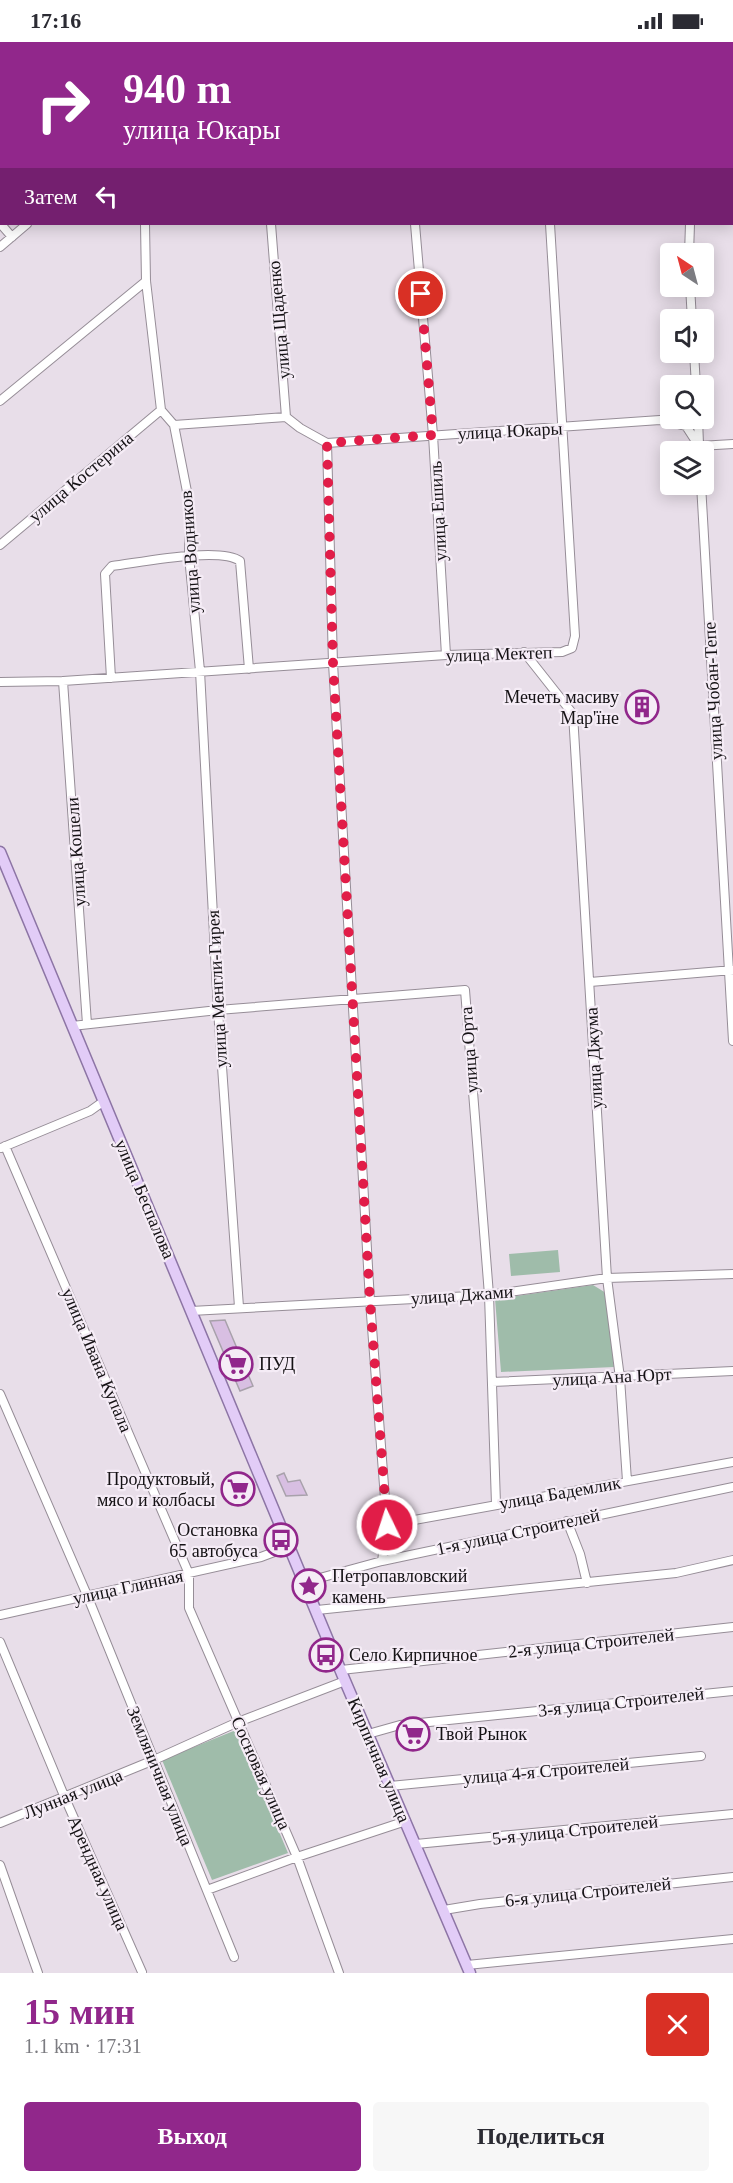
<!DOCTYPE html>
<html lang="ru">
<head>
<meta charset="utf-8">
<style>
  :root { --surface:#fff; --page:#f7f7f7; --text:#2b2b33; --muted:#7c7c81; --accent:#91278b }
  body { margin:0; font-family:Georgia,serif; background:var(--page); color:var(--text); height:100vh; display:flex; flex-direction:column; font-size:22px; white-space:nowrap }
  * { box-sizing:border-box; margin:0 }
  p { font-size:20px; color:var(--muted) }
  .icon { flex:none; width:33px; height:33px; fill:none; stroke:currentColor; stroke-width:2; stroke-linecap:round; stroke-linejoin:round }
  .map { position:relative; height:1931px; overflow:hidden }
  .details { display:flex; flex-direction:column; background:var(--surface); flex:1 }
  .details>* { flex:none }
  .banner { position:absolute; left:0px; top:0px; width:734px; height:183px; box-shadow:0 3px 15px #0003; background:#91278b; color:#fff; overflow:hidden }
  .needle { width:39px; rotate:324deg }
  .buttons { position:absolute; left:660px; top:201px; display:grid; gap:12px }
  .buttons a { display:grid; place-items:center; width:54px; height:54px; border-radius:6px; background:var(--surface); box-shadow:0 3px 15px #0003; font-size:30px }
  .pin { position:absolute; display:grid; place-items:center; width:51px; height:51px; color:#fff; margin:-26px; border:3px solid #fff; border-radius:50%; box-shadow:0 2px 6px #0007 }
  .me { position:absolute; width:66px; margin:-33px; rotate:356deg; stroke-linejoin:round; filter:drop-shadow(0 0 4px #0008) }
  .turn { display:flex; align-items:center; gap:21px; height:126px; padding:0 24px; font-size:27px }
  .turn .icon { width:78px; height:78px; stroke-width:2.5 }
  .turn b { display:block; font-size:42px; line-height:51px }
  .then { display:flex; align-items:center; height:57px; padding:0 24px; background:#0003; gap:12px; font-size:22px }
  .round { display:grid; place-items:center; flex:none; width:63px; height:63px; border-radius:6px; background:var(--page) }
  .headline { display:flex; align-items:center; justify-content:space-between; height:102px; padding:0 24px }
  h1 { font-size:36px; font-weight:700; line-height:45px; color:var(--accent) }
  .primary-button { display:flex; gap:12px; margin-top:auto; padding:12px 24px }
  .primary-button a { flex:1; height:69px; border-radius:6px; background:var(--accent); color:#fff; font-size:24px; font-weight:700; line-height:69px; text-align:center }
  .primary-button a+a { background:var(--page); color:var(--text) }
  .status { display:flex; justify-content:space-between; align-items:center; height:42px; padding:0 30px; background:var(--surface); direction:ltr }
  .status svg { height:16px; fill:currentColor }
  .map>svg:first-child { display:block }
  .green { fill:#9fbcaa }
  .building { fill:#d8bfe2; stroke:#a8a1ab; stroke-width:1.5 }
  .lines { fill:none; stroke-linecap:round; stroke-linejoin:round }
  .minor-casing { stroke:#968d97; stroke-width:10 }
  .major-casing { stroke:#8d75a5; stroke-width:13 }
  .minor { stroke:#fff; stroke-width:8 }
  .major { stroke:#e2ccf7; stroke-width:10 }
  .route { stroke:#e11d48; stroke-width:10; stroke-dasharray:0 18 }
  .labels { text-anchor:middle; stroke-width:4.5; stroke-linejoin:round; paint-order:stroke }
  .street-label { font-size:18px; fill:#151215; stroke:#f5ecf6 }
  .poi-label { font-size:18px; fill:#151215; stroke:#f5ecf6; text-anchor:start }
</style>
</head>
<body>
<div class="status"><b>17:16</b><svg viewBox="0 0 49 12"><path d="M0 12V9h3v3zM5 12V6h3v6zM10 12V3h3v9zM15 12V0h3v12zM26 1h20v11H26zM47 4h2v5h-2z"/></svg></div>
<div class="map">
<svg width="733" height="1931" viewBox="0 0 733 1931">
  <rect width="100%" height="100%" fill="#e8dee9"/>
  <path class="green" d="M558,1208L560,1230L511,1234L509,1212Z
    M593,1243L606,1251L614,1325L501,1330L495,1257Z
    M236,1688L288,1811L212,1838L162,1718Z"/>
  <path class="building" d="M636,653L654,665L648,676L629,664Z
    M225,1278L253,1344L240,1349L210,1279Z
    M284,1431L288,1440L300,1438L307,1453L286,1454L277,1434Z"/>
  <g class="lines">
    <g class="minor-casing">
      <path id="minor" d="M75,0L77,2
        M174,0L175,2
        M229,0L231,2
        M354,0L355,2
        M660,0L661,2
        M93,2L94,0
        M407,2L411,0
        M0,20L2,22
        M0,84L2,83
        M0,181L12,195
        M145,182L146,239L161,368L174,383L190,465L189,514L200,629L218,968L239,1265
        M271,182L286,375
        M415,182L433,393L446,613
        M0,205L27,182
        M689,212L690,182
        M690,244L692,278
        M694,310L696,344
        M0,359L146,239
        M698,376L699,403
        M174,383L286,375L300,386L327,401L660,378L686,384L699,404L733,402
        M327,401L333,621L370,1259L387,1483L382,1519
        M701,442L733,999
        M0,503L161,368
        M524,610L573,672L607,1236L620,1336L627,1439
        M111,636L105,532L112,524C138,521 220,504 240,519L249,627
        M63,639L87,982
        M0,640L63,639L446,613L562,610L572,606L575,594L550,182
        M590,940L733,928
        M72,984L218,968L465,948L489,1253L496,1462
        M5,1104L189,1532V1566L297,1815L339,1931
        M1,1106L90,1069L104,1059
        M191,1269L489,1253L607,1236L733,1232
        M492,1340L733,1329
        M0,1352L87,1553L234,1915
        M567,1479L580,1512L587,1541
        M387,1483L733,1420
        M305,1540L382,1519L733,1445
        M317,1568L676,1531L733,1518
        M0,1573L261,1515L290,1504
        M0,1600L65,1756L142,1930
        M341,1628L733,1585
        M368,1692L400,1683L733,1649
        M390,1744L701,1714
        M0,1781L154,1718L238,1680L345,1639
        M416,1802L733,1772
        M0,1823L38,1931
        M207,1848L297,1815L406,1779
        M444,1868L480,1862L733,1835
        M467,1923L733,1897"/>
    </g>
    <g class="major-casing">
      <path id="major" d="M0,810L345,1639L470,1931"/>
    </g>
    <use href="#minor" class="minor"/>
    <use href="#major" class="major"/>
  </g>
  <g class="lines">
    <path class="route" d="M387,1483L370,1259L333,621L327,401L433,393L421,252"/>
  </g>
  <defs>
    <g id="building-ring" transform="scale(1.725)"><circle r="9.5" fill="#f5ecf6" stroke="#91278b" stroke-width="1.5"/><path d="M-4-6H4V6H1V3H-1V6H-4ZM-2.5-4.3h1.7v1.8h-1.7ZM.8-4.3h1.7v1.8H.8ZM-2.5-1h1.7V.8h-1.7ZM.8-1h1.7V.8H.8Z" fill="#91278b"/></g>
    <g id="supermarket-ring" transform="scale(1.725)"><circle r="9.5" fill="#f5ecf6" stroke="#91278b" stroke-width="1.5"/><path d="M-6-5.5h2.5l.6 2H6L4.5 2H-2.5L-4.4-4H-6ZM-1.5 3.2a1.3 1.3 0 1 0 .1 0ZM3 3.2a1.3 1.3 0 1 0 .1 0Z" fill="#91278b"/></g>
    <g id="bus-ring" transform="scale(1.725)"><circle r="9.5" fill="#f5ecf6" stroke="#91278b" stroke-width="1.5"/><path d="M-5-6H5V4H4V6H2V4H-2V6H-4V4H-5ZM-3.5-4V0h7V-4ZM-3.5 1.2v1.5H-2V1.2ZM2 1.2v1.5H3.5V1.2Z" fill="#91278b"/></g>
    <g id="sight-ring" transform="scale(1.725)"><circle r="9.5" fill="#f5ecf6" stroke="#91278b" stroke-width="1.5"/><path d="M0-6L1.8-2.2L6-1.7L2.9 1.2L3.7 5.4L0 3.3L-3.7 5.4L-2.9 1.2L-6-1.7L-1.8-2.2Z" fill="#91278b"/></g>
  </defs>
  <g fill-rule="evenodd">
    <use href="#building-ring" x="642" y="665"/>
    <use href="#supermarket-ring" x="236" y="1322"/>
    <use href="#supermarket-ring" x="238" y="1447"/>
    <use href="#bus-ring" x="281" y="1498"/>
    <use href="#sight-ring" x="309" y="1544"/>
    <use href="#bus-ring" x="326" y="1613"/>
    <use href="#supermarket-ring" x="413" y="1692"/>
  </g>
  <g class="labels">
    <g class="street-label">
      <text transform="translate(279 278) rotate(-95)" y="6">улица Щаденко</text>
      <text transform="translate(510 389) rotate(-3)" y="6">улица Юкары</text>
      <text transform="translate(81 435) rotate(-40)" y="6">улица Костерина</text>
      <text transform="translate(438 469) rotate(-93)" y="6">улица Ешиль</text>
      <text transform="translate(190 510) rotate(-94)" y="6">улица Водников</text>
      <text transform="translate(499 612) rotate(-2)" y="6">улица Мектеп</text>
      <text transform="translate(713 649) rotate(-93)" y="6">улица Чобан-Тепе</text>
      <text transform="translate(76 810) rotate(-94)" y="6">улица Кошели</text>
      <text transform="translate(217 947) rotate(-93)" y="6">улица Менгли-Гирея</text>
      <text transform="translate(469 1008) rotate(-94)" y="6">улица Орта</text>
      <text transform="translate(594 1016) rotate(-93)" y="6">улица Джума</text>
      <text transform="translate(145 1157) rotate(67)" y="6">улица Беспалова</text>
      <text transform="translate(462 1253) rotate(-4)" y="6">улица Джами</text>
      <text transform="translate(97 1318) rotate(67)" y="6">улица Ивана Купала</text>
      <text transform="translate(612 1335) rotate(-3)" y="6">улица Ана Юрт</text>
      <text transform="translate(560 1451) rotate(-10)" y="6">улица Бадемлик</text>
      <text transform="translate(518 1490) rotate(-12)" y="6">1-я улица Строителей</text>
      <text transform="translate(128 1545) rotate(-12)" y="6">улица Глинная</text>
      <text transform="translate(591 1601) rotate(-6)" y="6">2-я улица Строителей</text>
      <text transform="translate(621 1660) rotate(-6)" y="6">3-я улица Строителей</text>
      <text transform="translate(379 1718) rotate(67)" y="6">Кирпичная улица</text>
      <text transform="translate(546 1729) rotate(-5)" y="6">улица 4-я Строителей</text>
      <text transform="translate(261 1731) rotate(66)" y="6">Сосновая улица</text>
      <text transform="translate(160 1734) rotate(68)" y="6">Земляничная улица</text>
      <text transform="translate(73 1752) rotate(-22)" y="6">Лунная улица</text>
      <text transform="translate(575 1788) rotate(-6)" y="6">5-я улица Строителей</text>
      <text transform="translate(98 1831) rotate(66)" y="6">Арендная улица</text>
      <text transform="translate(588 1850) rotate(-6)" y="6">6-я улица Строителей</text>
    </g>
    <g class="poi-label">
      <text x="619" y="661" text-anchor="end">Мечеть масиву<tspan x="619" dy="21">Мар'їне</tspan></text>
      <text x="259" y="1328">ПУД</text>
      <text x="215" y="1443" text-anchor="end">Продуктовый,<tspan x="215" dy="21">мясо и колбасы</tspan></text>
      <text x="258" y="1494" text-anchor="end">Остановка<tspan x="258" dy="21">65 автобуса</tspan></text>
      <text x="332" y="1540">Петропавловский<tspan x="332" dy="21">камень</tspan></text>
      <text x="349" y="1619">Село Кирпичное</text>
      <text x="436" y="1698">Твой Рынок</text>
    </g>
  </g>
</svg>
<div class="buttons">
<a><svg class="needle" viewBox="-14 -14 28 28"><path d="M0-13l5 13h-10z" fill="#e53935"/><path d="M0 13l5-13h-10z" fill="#7c7c81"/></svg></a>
<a><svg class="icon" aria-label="sound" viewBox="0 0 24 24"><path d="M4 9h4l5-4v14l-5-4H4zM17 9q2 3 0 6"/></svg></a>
<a><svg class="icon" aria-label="search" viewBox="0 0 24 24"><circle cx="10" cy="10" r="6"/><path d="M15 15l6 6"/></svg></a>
<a><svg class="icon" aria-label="layers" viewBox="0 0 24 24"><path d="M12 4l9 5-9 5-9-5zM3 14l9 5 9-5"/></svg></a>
</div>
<div class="pin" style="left:421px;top:252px;background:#d93025"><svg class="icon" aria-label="arrive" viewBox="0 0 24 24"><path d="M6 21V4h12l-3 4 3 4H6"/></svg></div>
<svg class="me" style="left:387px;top:1483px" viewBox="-20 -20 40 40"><circle r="17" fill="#e11d48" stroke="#fff" stroke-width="3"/><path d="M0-11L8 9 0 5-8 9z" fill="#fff"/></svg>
<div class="banner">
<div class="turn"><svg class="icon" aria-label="right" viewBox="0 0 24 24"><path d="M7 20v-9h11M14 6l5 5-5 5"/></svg><div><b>940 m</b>улица Юкары</div></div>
<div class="then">Затем<svg class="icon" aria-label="left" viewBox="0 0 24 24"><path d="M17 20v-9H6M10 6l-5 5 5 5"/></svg></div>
</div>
</div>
<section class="details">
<div class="headline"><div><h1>15 мин</h1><p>1.1 km · 17:31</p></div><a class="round" style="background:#d93025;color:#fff"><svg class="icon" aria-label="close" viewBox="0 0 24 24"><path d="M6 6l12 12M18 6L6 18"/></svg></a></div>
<div class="primary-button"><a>Выход</a><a>Поделиться</a></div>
</section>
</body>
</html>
